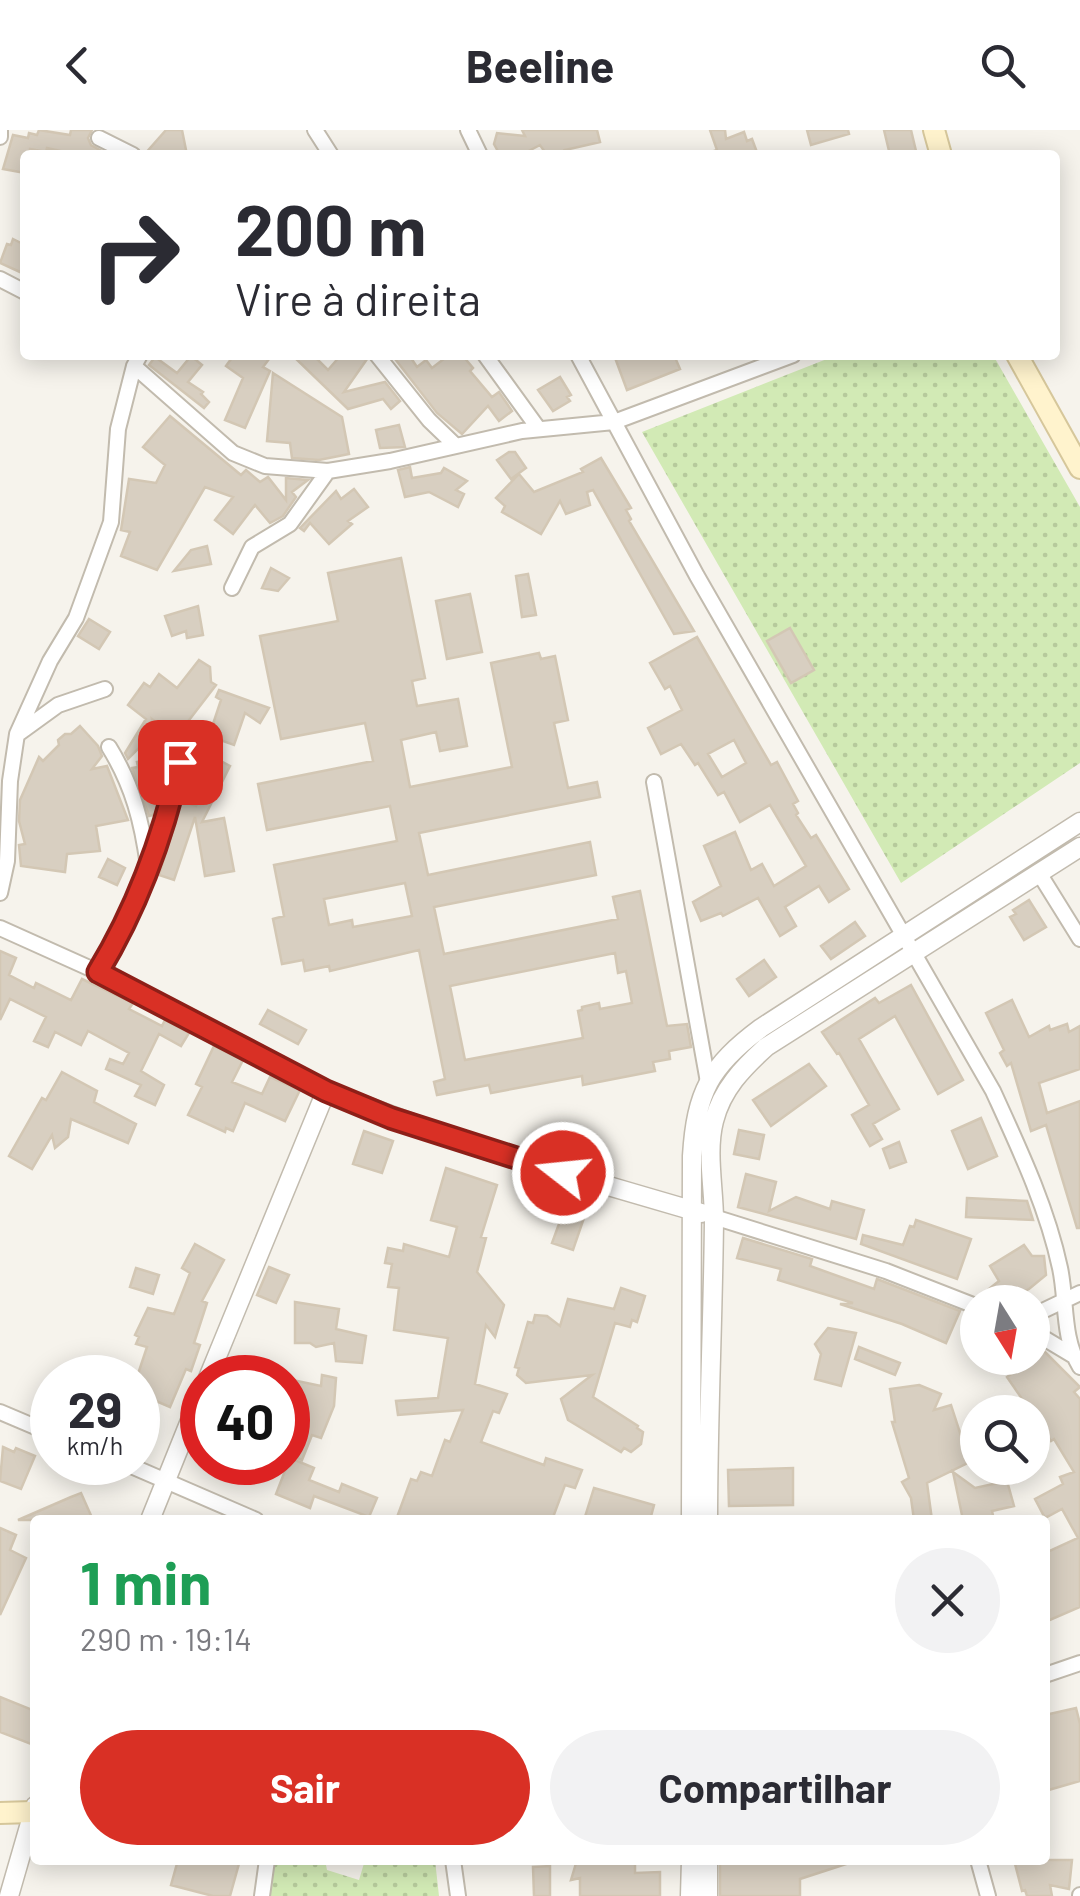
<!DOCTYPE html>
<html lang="pt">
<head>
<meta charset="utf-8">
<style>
  :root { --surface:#fff; --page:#f2f2f3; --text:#2b2b33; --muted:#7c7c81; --accent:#d93025 }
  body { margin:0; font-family:Barlow,sans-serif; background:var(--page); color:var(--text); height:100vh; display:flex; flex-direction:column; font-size:38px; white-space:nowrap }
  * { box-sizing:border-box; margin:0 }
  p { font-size:32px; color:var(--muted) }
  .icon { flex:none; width:55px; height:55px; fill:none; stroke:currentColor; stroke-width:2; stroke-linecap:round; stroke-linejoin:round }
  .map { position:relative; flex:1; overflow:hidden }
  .drawer { position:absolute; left:30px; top:1385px; width:1020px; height:350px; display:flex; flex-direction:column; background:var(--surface); border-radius:10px; box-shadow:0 5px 25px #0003 }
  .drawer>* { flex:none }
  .banner { position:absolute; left:20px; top:20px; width:1040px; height:210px; border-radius:10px; box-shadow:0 5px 25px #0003; background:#fff; color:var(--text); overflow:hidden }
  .needle { width:65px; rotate:169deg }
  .controls { position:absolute; left:960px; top:1155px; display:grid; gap:20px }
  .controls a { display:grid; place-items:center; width:90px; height:90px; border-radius:50%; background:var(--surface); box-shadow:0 5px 25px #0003; font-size:50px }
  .speed { position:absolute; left:30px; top:1225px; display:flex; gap:20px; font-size:50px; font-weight:700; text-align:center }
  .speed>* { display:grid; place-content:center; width:130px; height:130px; border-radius:50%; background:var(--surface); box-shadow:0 5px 25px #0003; line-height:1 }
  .speed small { font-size:25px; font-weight:400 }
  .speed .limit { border:15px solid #d22; background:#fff; color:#111 }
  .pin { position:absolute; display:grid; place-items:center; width:85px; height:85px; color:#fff; margin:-42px; border-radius:20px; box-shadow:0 5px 15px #0006 }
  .me { position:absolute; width:110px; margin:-55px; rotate:286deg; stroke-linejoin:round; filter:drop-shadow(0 0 8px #0008) }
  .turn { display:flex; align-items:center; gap:35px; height:210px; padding:0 50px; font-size:45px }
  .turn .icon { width:130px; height:130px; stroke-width:2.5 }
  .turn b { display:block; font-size:70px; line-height:85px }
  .round { display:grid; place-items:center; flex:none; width:105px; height:105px; border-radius:52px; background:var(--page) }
  .headline { display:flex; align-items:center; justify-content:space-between; height:170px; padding:0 50px }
  h1 { font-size:60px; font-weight:700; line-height:75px; color:#1e9e55 }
  .primary-button { display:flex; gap:20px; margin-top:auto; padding:20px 50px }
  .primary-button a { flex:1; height:115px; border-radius:60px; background:var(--accent); color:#fff; font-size:40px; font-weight:700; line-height:115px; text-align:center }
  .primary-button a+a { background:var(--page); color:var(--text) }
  header { display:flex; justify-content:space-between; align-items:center; height:130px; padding:0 50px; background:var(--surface); font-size:45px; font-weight:700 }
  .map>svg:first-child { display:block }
  .grass { fill:url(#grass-dots); fill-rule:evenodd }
  .building { fill:#d8cfc1; stroke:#d3c7b4; stroke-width:2.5; fill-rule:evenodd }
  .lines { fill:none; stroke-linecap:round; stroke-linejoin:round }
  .minor-casing { stroke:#c2bbae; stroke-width:18 }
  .tertiary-casing { stroke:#c2bbae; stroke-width:21 }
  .secondary-casing { stroke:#d6c79b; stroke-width:24 }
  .minor { stroke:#fff; stroke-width:14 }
  .tertiary { stroke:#fff; stroke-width:18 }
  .secondary { stroke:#fff3cd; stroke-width:20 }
  .route-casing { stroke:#8d1f18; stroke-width:25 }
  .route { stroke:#d93025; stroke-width:18 }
</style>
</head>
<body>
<header><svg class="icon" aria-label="back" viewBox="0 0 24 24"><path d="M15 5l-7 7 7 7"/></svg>Beeline<svg class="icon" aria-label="search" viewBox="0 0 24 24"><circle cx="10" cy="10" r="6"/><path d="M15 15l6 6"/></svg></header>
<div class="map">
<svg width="1080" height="1766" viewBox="0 0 1080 1766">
  <defs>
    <pattern id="grass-dots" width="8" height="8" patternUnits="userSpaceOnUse" patternTransform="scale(2.5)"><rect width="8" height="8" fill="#d2eab5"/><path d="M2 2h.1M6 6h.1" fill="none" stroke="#b6ca9c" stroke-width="1.8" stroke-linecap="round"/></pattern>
  </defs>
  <rect width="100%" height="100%" fill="#f6f3ec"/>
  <path class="grass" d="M837,225H993L1080,377V633L901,753L642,302ZM790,499L813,541L791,553L767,512Z
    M275,1730H325L327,1740L359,1750L365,1730H435L439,1766H270Z"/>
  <path class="building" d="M39,0L70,5L71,0H92L88,8L91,15L109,25H78L47,18L46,22L30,19L29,25H25V43L3,39L13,5L28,8L29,3L37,5Z
    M166,0H182L187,25H144Z
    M522,0H597L600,12L565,20L569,25H547L540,15L521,25H500L494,14L497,3L525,6Z
    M710,0H725L726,9L744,2L747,11L752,9L758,25H712L711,22L717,20Z
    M807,0H848L849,4L811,15Z
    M884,0H911L916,21L911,25H890Z
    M13,109L25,115V132L20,142L0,133L7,114L11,115Z
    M234,225H272L263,237L270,241L245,298L225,290L243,248L226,236Z
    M292,225H313L328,240L341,225H367V229L344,262L385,252L400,271L391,279L383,269L348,279Z
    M392,225H409L417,237L426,230L432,238L449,225H462L473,238L470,241L492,267L499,262L512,281L499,291L488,276L462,304L437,283Z
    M614,225H674L680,239L627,260Z
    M191,226L202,235L188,252L203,262L201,264L209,272L204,278L149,235L155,227L177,243Z
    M273,243L342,287L349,324L319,330L292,328L290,313L267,311Z
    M560,247L571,265L567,267L570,271L553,281L538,260Z
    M170,286L241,345L246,340L260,352L268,347L286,370V348L308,350L292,362L296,367L283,386L270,393L255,375L233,404L215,390L233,367L205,357L157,440L121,426L130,402L121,400L129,349L156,353L165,335L143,317Z
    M399,295L405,317L380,318L376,300Z
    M509,322H515L526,338L511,349L497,330Z
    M601,328L631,378L626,380L631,389L629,391L694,501L674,504L593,360L587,362L590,375L566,384L560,371L541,404L502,382L505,376L496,368L519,344L534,362L583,342L581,339Z
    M410,337L412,348L441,343L444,338L467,351L456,360L464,364L458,377L429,362L405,367L398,340Z
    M354,359L368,377L348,391L352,394L329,414L310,393L304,401L300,398L336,361L341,369Z
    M207,416L211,434L174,441L191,420Z
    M401,428L425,548L412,551L417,576L458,569L467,616L440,621L436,602L401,610L410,657L512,637L491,533L539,523L541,529L555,526L568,590L554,593L568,658L597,652L600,667L419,703L428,745L590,712L596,745L434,777L444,824L618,789L613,767L640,761L667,896L687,894L691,917L669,921L670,929L653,932L655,941L583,955L582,946L491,963L489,955L437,965L434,952L445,949L419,820L330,841L329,836L305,841L303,830L282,834L273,789L284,786L274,735L397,711L390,676L267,700L258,654L373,631L365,593L281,609L260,506L338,491L328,443ZM405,753L412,786L353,797L352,790L329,795L324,769ZM615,823L618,843L626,841L632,873L600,879L599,873L582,877V880L578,881L583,908L465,930L450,856Z
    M271,438L289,448L278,461L262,458Z
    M528,444L536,485L522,487L516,446Z
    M470,464L482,522L447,529L436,471Z
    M198,476L203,505L187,508L186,501L172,506L165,486Z
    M89,489L110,502L99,519L78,506Z
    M790,498L814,540L791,553L767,511Z
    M697,507L771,635L777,632L798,671L793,674L798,683L796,685L811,708L816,705L849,759L829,772L819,756L785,777L796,796L780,806L758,768L723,786L721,783L701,791L693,772L721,756L704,716L735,702L751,740L762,734L774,756L806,736L770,675L740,692L724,662L718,665L698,633L695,635L681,614L661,624L648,598L682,580L670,556L665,559L650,533ZM734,610L746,633L722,647L708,624Z
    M199,530L210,537L211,552L216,555L176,607L152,589L155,602L128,629L125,623L146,589L128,575L144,553L150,557L159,544L177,558Z
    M219,560L269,578L260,593L245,583L234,615L209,606L221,570L216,567Z
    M80,596L98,616L102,626L92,639L107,636L128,690L96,696L100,721L67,724L65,742L21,736L19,715L25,714L19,691L20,670L39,627L43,631L59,615L58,610L65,604H71Z
    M161,627L166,643L159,645L163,661L157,684L149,686L132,638L138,637L137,632Z
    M217,629L230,636L202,692L224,688L234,741L205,746L195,687L174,750L159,745L182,671L196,676Z
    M108,729L125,738L117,755L99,747Z
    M1029,770L1046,797L1024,810L1010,787L1016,784L1013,780Z
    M855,792L865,806L831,829L821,816Z
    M0,821L16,828L9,845L34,858L36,853L71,870L82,849L133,873L129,879L162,896L165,890L189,903L181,916L159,904L141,941L164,955L155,975L135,966L141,955L106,939L110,929L123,934L129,923L88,901L81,915L55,902L48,917L34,911L46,887L10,869L0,890Z
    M764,830L776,847L749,866L737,849Z
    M911,855L963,950L938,964L895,886L859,909L899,979L873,994L882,1009L870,1016L852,985L869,975L839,923L837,924L822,902L875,868L879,873Z
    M1012,870L1029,907L1049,896L1050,900L1067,894L1069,902L1080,896V939L1039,953L1047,983L1080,971V1098H1077L1046,995L1031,1001L1011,933L1007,936L1000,923L1004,920L986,883Z
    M268,880L306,900L298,914L260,894Z
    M214,916L243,930L232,952L262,964L270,947L300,960L285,991L245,973L233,1001L226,998L225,1002L188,985L202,957L196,954Z
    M809,934L826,956L771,996L753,970Z
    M62,942L97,961L94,972L136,994L128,1013L71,989L68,1007L55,1018L52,1005L32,1039L9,1026L42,968L46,970Z
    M981,988L997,1026L968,1039L952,1001Z
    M739,1000L764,1005L759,1029L734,1024Z
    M364,1001L393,1011L382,1043L353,1034Z
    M899,1012L906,1032L890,1038L883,1019Z
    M446,1038L497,1055L481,1107L486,1108L477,1142L504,1175L495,1207L486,1195L475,1254L507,1264L499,1283L493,1281L481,1312L544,1335L546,1328L582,1340L575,1358L565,1355L552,1390H396L411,1349L417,1351L421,1342L432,1346L445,1310L450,1312L463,1280L398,1285L396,1271L438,1268L448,1208L394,1200L399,1158L388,1157L392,1134L385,1133L388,1118L403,1121L404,1114L449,1127L457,1097L431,1090Z
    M746,1044L776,1052L769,1081L796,1067L830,1079L832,1071L864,1080L856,1109L738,1077Z
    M967,1068L1027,1071L1033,1090L966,1087Z
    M567,1072L587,1079L573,1120L552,1113Z
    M916,1090L971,1109L957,1149L861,1114L863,1105L903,1115L910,1096L914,1097Z
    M743,1108L812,1129L810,1136L874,1159L877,1149L960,1181L946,1213L902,1194L840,1174L853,1173L778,1150L781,1139L737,1128Z
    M195,1114L224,1130L202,1171L207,1173L194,1213L200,1215L191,1241L186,1239L170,1277L149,1268L138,1294V1244L147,1217L136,1214L139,1207L135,1205L148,1178L174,1184L190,1143L182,1138Z
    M1024,1115L1032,1126H1044L1046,1145L1029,1159L1003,1172L985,1162L999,1151L990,1136Z
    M269,1137L289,1145L276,1173L257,1165Z
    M136,1138L159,1145L153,1164L130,1157Z
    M621,1158L645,1166L637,1192L632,1190L630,1197L615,1193L593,1267L638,1296L637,1298L643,1302L641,1314L631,1322L624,1318L621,1322L568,1290L561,1269L592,1245L526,1253L517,1245L519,1238L515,1237L528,1192L533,1193L535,1185L547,1186L560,1196L568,1169L614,1179Z
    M295,1172L339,1179L336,1199L366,1206L362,1233L336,1231L334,1213L316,1217L310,1213H295Z
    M828,1198L856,1203L841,1256L815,1249L821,1224L815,1214Z
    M859,1217L900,1233L895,1245L855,1229Z
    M1044,1221L1080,1257L1074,1262L1080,1269V1477L1045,1492V1423L1078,1408L1062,1379L1045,1388L1035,1369L1063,1354L1060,1347L1074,1342L1054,1309L1051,1311L1007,1247Z
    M322,1245L336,1248L334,1276L321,1308L312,1305L302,1330L288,1324L305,1282L299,1280L303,1269L288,1266V1249L321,1256Z
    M919,1255L941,1264L934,1280L951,1275L962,1309L978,1299V1328L927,1353L932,1390H914L911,1368L902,1352L909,1348L892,1292H895L890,1259Z
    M3,1317L14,1322L16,1318L35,1326L21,1359L0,1351Z
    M290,1328L314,1338L309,1350L339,1362L342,1354L377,1368L369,1387L314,1366L310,1378L276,1364Z
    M793,1338V1375L729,1376L728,1340Z
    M953,1342L975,1358L1007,1351L1014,1376L992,1381L994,1390H963Z
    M594,1358L654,1375L650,1390H584Z
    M81,1363L93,1390H18L71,1367Z
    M0,1398L16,1405L10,1420L26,1428L0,1485Z
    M0,1567L35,1581V1605L31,1614L0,1602Z
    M1076,1578L1080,1594V1651L1045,1661V1585Z
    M178,1730H240L230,1766H213L171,1755Z
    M577,1730H635V1743L660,1742V1766H580V1748L571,1750Z
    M720,1730H849V1733L800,1749V1766H720Z
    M1014,1730H1072L1069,1759L1050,1755L1052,1766H1027L1025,1760L1022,1761Z
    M550,1736V1766H534L533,1737Z"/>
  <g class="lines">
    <g class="minor-casing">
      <path id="minor" d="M315,0L331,25
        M468,0L480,25
        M0,7V0
        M99,8L133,25
        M0,149L25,162
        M377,225L429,290L456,316
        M485,225L538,298
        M578,225L697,446L993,961C1019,1018 1047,1077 1060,1138C1067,1170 1062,1208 1080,1237
        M134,236L233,323L265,336L328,341L390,331L522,301L614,292L793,225
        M232,458L252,417L290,394L328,341
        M18,604L58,575L105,559
        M109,617C133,656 142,692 148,736
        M654,652L708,952
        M1039,743L1080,809
        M0,763L7,731L10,651L17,604L50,531L76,488L111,392L118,299L134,236L140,225
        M0,798L98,842L326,961
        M98,842C127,796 151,745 166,692C174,664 177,636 191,610
        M714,1087L886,1141L978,1177
        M1032,1186L1080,1163
        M1032,1201L1072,1225
        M0,1282L52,1304
        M122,1332L256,1390
        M1045,1545L1080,1533
        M453,1730L458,1766
        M978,1730L988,1766
        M262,1766L267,1730
        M1080,1766V1765"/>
    </g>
    <g class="tertiary-casing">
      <path id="tertiary" d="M208,1248L326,961L485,1020L701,1083
        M150,1390L202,1261
        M691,1390L692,1026C696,962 710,936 761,898L1080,692
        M708,1390C708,1290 713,1190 714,1090C714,1058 706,1022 714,991C722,959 743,938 766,917L1080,717
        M9,1766L35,1676
        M690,1766L691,1730
        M708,1766V1730"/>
    </g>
    <g class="secondary-casing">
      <path id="secondary" d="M934,0L941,25
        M1017,225L1080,338
        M0,1683L32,1682"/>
    </g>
    <use href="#minor" class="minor"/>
    <use href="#tertiary" class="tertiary"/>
    <use href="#secondary" class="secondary"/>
  </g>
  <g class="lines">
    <g class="route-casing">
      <path id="route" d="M180,632C163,707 138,776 98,842L326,961L391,988L563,1043"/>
    </g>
    <use href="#route" class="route"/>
  </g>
</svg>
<div class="controls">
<a><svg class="needle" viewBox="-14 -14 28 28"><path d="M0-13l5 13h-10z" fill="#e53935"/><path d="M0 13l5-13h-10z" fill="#7c7c81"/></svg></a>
<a><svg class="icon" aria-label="search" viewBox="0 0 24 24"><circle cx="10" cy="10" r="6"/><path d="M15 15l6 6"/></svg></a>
</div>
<div class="speed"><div>29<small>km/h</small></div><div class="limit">40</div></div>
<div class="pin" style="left:180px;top:632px;background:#d93025"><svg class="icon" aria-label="arrive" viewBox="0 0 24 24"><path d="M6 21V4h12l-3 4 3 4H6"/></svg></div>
<svg class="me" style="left:563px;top:1043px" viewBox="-20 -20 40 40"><circle r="17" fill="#d93025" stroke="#fff" stroke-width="3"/><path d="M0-11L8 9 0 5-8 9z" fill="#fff"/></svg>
<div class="banner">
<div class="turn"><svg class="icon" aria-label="right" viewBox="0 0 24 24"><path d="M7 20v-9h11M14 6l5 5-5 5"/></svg><div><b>200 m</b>Vire à direita</div></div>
</div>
<section class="drawer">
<div class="headline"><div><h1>1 min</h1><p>290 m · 19:14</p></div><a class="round"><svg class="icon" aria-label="close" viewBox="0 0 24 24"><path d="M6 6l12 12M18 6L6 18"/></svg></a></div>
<div class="primary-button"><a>Sair</a><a>Compartilhar</a></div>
</section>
</div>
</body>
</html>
